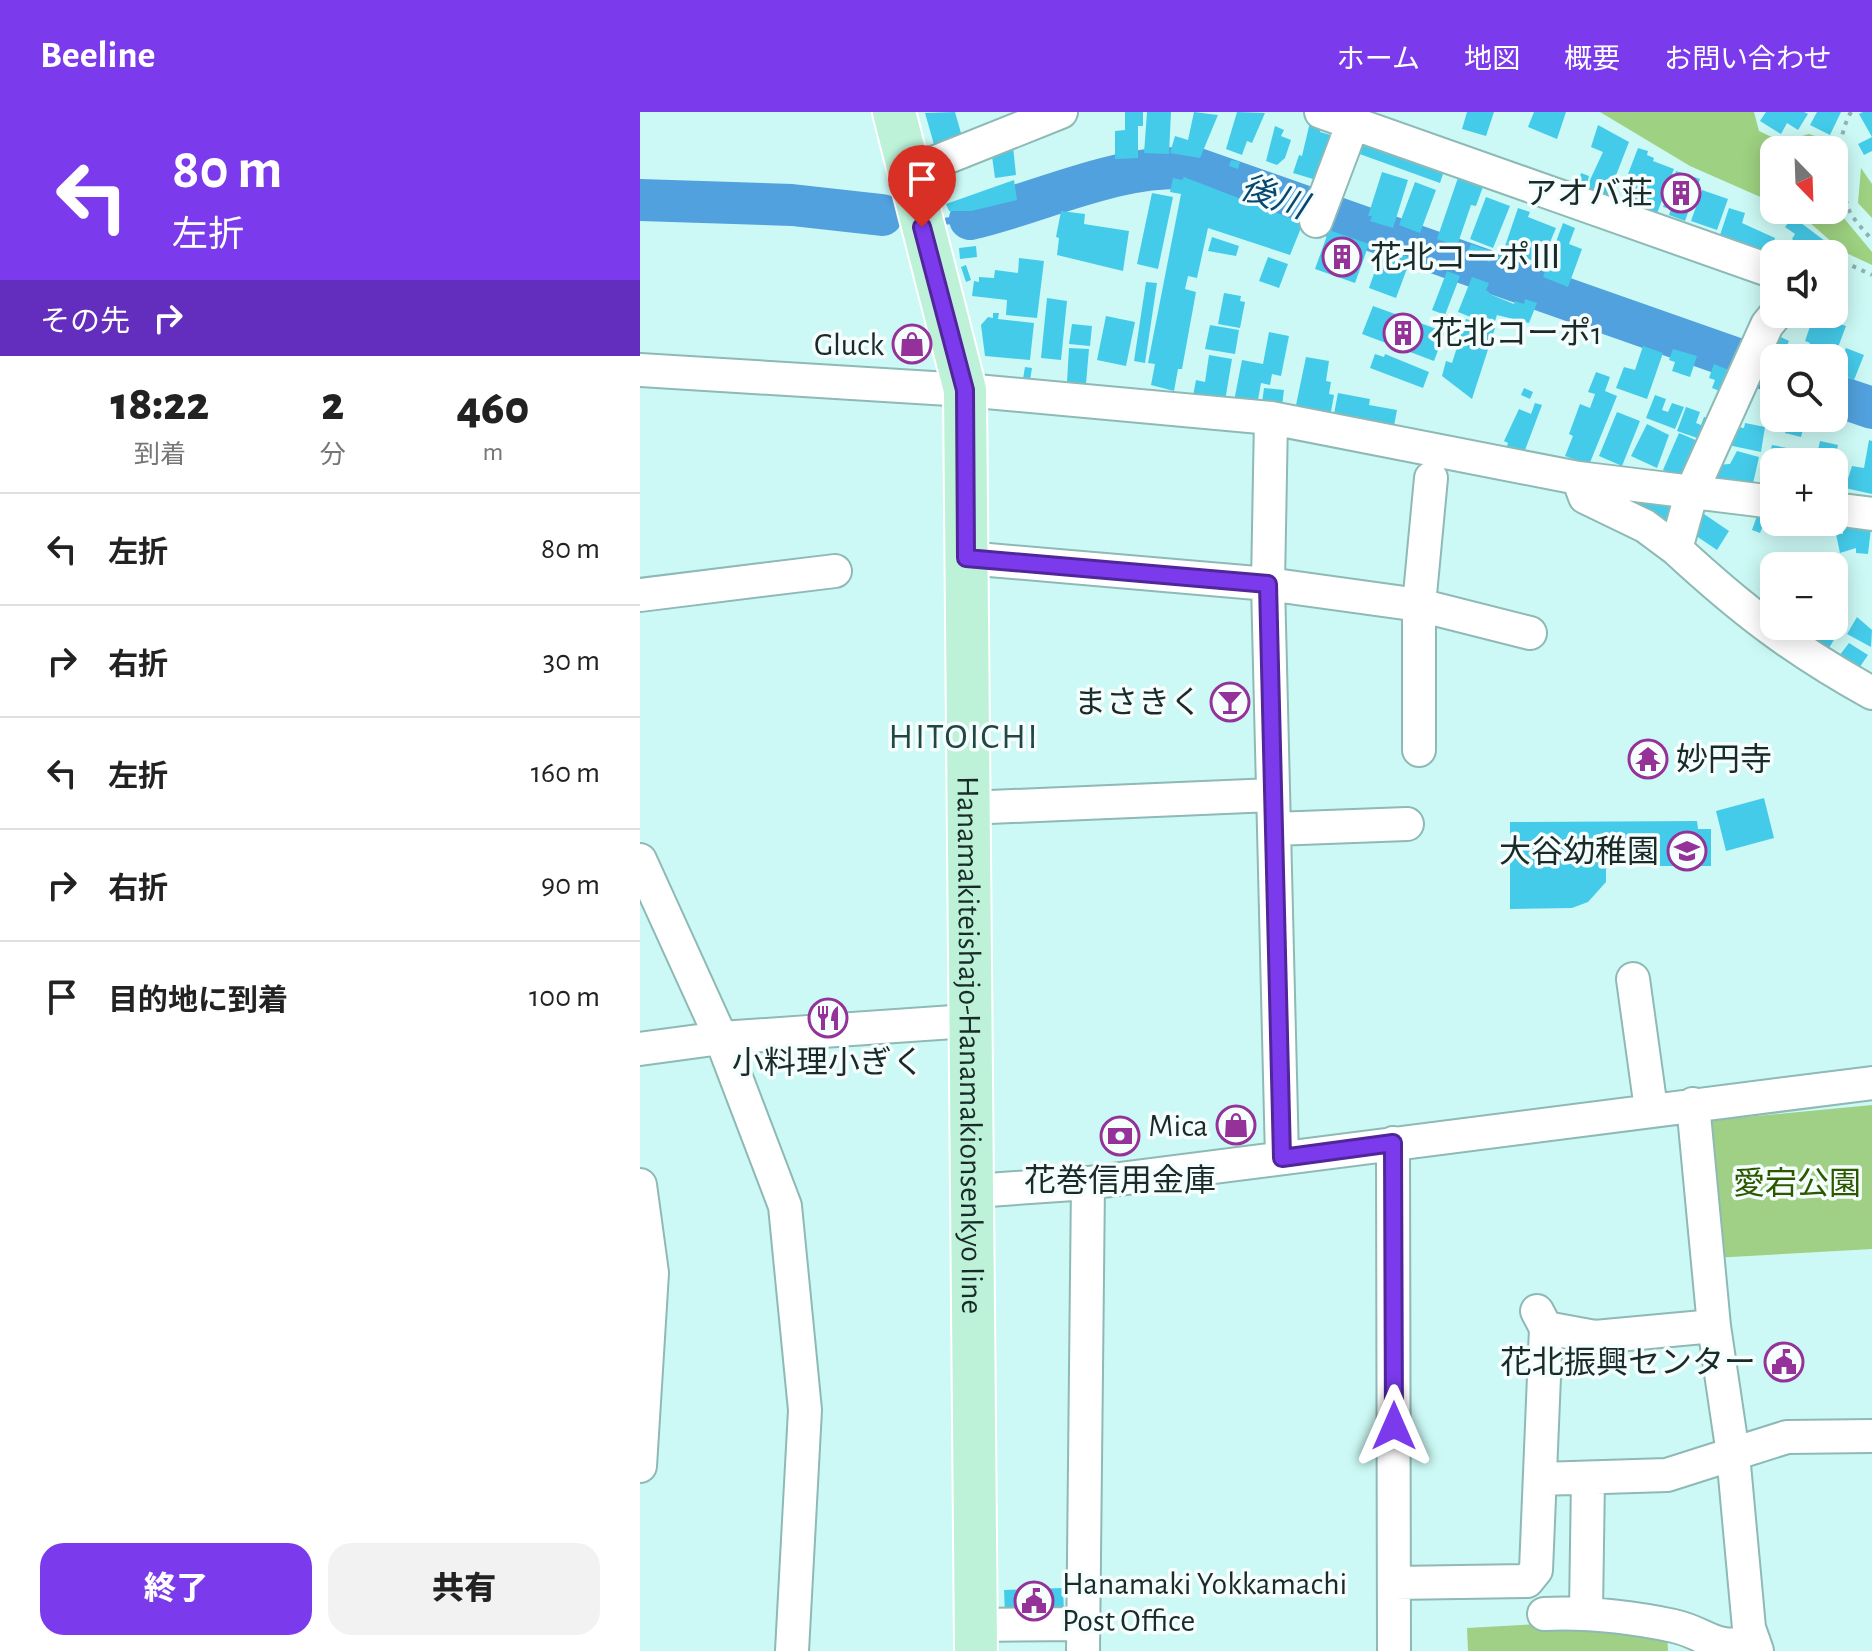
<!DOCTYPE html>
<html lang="ja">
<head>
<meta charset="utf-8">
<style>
  :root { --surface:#fff; --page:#f2f2f2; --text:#222; --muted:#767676; --line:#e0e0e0; --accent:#7c3aed }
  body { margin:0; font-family:"Alegreya Sans","Noto Sans JP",sans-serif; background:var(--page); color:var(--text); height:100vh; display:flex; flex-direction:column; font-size:30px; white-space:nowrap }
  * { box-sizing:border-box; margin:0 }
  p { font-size:26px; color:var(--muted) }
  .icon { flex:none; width:44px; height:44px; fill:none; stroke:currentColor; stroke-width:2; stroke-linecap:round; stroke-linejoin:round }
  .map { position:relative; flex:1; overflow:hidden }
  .side { display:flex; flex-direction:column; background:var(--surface); width:640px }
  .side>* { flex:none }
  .guide { background:#7c3aed; color:#fff; overflow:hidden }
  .needle { width:52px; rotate:157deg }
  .controls { position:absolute; left:1120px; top:24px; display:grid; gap:16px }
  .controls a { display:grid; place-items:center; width:88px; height:88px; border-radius:16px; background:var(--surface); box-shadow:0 4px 20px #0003; font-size:40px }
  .pin { position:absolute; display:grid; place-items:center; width:68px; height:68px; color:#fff; margin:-82px -34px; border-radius:50% 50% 50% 0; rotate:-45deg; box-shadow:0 0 8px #0007 }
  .pin .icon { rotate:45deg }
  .me { position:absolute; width:88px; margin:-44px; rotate:0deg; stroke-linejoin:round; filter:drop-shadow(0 0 6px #0008) }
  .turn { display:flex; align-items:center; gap:28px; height:168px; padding:0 40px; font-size:36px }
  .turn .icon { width:104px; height:104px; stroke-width:2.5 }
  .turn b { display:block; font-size:56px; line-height:68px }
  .then { display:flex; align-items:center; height:76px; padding:0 40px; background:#0003; gap:16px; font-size:30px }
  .eta { display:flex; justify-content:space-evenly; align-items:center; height:136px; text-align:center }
  .eta b { font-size:48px; font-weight:800; line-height:56px }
  .button { display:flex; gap:16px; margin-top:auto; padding:16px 40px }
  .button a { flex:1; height:92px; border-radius:24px; background:var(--accent); color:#fff; font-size:32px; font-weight:800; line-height:92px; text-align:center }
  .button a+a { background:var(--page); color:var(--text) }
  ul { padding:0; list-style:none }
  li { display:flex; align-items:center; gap:24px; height:112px; padding:0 40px; border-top:2px solid var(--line) }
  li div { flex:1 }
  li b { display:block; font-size:30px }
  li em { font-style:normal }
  header { display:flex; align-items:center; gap:48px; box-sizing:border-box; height:112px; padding:0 40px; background:var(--accent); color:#fff }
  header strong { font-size:38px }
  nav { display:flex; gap:44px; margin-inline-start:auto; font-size:28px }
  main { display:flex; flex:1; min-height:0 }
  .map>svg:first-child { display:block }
  .green { fill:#a0d085 }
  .forest { fill:#9ed181 }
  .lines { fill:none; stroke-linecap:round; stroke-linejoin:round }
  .stream { stroke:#51a1de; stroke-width:7 }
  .river { stroke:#51a1de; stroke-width:42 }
  .building { fill:#45cbea }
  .minor-casing { stroke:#8eb9b5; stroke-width:36 }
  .major-casing { stroke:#fff; stroke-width:46 }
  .path { stroke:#8eb2af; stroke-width:4; stroke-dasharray:4 6; stroke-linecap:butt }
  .minor { stroke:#fff; stroke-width:32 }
  .major { stroke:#bdf2d9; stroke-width:42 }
  .route-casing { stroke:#51269a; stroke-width:20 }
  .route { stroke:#7c3aed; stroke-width:14 }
  .labels { text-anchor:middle; stroke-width:7; stroke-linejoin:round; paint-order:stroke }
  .poi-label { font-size:32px; fill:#192b29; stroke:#f5fdfd; text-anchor:end }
  .street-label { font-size:32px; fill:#192b29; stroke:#f5fdfd }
  .park-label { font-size:32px; fill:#2c5900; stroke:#f5fdfd }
  .water-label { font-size:34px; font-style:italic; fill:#084770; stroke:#f5fdfd }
  .quarter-label { font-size:36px; letter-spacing:2px; fill:#1f4845; stroke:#f5fdfd }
</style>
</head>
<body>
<header>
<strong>Beeline</strong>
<nav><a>ホーム</a><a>地図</a><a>概要</a><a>お問い合わせ</a></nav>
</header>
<main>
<section class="side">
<div class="guide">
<div class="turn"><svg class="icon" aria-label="left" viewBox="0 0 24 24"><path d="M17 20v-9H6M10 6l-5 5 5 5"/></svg><div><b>80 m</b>左折</div></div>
<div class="then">その先<svg class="icon" aria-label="right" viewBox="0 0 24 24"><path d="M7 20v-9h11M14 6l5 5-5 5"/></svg></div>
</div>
<div class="eta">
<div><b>18:22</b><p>到着</p></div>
<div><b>2</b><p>分</p></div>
<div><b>460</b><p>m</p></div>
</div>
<ul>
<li><svg class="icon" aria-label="left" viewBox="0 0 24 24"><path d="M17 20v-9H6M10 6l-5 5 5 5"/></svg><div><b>左折</b></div><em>80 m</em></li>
<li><svg class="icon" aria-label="right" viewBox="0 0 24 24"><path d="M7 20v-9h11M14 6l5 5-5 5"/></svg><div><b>右折</b></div><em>30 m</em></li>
<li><svg class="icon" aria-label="left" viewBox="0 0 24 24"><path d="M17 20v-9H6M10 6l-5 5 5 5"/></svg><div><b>左折</b></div><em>160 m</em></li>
<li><svg class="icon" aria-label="right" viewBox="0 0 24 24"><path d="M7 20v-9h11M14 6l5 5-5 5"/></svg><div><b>右折</b></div><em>90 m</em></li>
<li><svg class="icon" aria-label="arrive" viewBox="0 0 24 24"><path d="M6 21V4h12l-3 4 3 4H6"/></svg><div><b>目的地に到着</b></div><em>100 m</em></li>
</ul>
<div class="button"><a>終了</a><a>共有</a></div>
</section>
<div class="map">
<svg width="1232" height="1539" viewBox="0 0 1232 1539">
  <rect width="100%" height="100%" fill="#ccf9f5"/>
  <path class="green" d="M1232,993V1137L1073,1146L1064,1009Z
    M954,1509L1027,1519L1028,1539H828L827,1516Z"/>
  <path class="forest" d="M960,0H1114L1119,19L1142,30L1169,22L1189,29L1190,38H1134V91L1050,54Z
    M1221,56L1232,72V106L1218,91Z
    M1194,68L1198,99L1232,140V153L1202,139L1161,103L1150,98H1194Z"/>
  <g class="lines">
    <path class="stream" d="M242,103L262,105
      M307,109L330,107"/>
    <path class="river" d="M0,88L152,93L242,103
      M330,107C404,90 481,49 558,57L1134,260
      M1194,283L1232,296"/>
  </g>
  <path class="building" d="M315,0L323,28L295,36L285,1Z
    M485,0H503V14H498V46L475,47V19L485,18Z
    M507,0H531L529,42L504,41Z
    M554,0L578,3L560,46L530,41L535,24L548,28Z
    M597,0L625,1L612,31L607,29L602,43L586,37Z
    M827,0H854L846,24L822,17Z
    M894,0H926L917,27L888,15Z
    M1126,0H1164L1168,2L1158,18L1147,11L1141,22L1120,9Z
    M1177,0H1201L1190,23L1170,13Z
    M1223,0H1232V25L1219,2Z
    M670,10L681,17L680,20L691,23L681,50L689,52L683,70L653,61L659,43L662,44Z
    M958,13L989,30L966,89L950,84V68L963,40L951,35Z
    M635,14L644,18L641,24L651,28L645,46L637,53L626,49Z
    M720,22L806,53L800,71L714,40Z
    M1232,25V39L1224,43L1218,32Z
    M373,34L376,63L355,66L351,37Z
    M998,36L1008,39L1007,43L1014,46L1013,49L1034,57L1016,104L988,94L998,66L988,62Z
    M591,48L600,50L598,57L589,54Z
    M821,57L846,66L836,94L831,93L817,134L797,127Z
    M1036,59L1060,67L1045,109L1029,103L1031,97L1023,95Z
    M742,60L768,68L753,116L730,109L732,104H728Z
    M941,61L949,64L947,72L939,69Z
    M544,65L663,111L650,143L568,116L557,166L548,164L545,177L556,180L542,257H538L534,279L511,273L515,252L508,251L541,82L530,80L533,66L542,68Z
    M374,68L377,88L331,99H309L306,92Z
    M775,70L796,78L780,121L759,113Z
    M1062,78L1088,87L1077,118L1051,109Z
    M512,81L533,85L518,157L497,152Z
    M846,85L870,94L853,136L830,127Z
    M878,96L890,100L888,105L916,116L901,152L878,143L876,148L862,143Z
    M1089,96L1105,101L1102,111L1135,126L1129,146L1078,129Z
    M421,99L445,102L444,112L489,119L483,159L417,143L419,126L416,125Z
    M1153,105L1185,129L1181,134L1191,142H1172L1152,127L1155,122L1145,115Z
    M923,111L935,116L929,132L942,137L928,175L903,165Z
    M689,118L729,132L715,171L675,157Z
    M572,125L599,134L596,144L568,139Z
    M831,132L853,140L850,150L827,141Z
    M336,134L337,145L320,147L319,136Z
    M743,136L771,146L756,186L729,176Z
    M859,143L871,148L868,154L856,148Z
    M628,145L648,152L639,176L619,169Z
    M379,146L404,149L397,206L366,203L367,188L332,184L334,169L339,170V165L354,166L355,158L378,161Z
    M326,153L331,168L326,170L321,155Z
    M807,159L820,164L805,203L792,198Z
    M832,165L849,171L846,178L852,183L874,192L875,189L884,192L885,187L897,191L889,211L857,203L855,209L840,203L838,208L818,200Z
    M506,170L517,171L505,251L494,249Z
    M584,181L601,184L600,189L605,190L600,216L578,212Z
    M407,186L427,189L421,248L401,246Z
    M733,194L805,220L794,249L722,222Z
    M353,201H359L358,207L394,211L390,248L345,244L341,213L348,205L353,206Z
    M1174,203L1206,214L1194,246H1164L1170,231L1165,229Z
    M466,204L495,210L486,254L457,248Z
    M826,207L855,216L832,287L802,264L806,249L812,251Z
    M432,212L452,214L450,234L429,232Z
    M570,213L599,218L595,242L565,237Z
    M629,220L649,224L641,264L632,262L630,273L621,271L618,288L613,287L612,292L594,289L602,248L623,252Z
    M1134,222L1149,229L1142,244L1127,237Z
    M1003,234L1023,241L1007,287L976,276L984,255L995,258Z
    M429,236L449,237L446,272L427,270Z
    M1206,236L1224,243L1214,268L1196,260Z
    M1033,237L1057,244L1050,265L1032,259L1035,250L1029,248Z
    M735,242L744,245L745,242L789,260L783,276L730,256Z
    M569,243L592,247L585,289L553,284L556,268L565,270Z
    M666,245L689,249L686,269L691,270L689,282L694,283L690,305L655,298Z
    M1074,252L1096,261L1087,282L1072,276L1075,268L1069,266Z
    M385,255L392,256L390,268L383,267Z
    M956,260L970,265L965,279L977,284L949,353L925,344L933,324L929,322L940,292L950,296L955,282L948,280Z
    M624,276L644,278L642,294L622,291Z
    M884,276L893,280L890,287L881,283Z
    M698,281L730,287L729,293L757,298L753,319L693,307Z
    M1015,283L1026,287L1022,298L1028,300L1032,291L1044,295L1035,317L1006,306Z
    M895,291L902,293L882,346L865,339L868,331L864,329L879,297L891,302Z
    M1046,295L1060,300L1056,311L1061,313L1064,305L1074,308L1066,329L1037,319Z
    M977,300L1000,309L982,354L959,344Z
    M1148,306H1166L1161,325L1145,321Z
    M1105,311L1125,315L1121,340L1088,333L1092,314L1104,316Z
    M1007,312L1029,323L1017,356L991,344Z
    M1039,321L1065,332L1049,369L1023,358Z
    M1229,328L1232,329V382L1205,376L1212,354L1224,356Z
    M1180,329L1198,333L1194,350H1163L1165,341L1177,343Z
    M1132,333L1157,338L1154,350H1134V381L1120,378Z
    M1097,339L1119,345L1112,376L1071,367L1075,353L1090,352Z
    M1198,359L1205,361L1200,377L1194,375Z
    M978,379L1040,389L1034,424L1000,403Z
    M1061,400L1089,419L1077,438L1049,419Z
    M1118,401L1127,404L1120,421L1112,418Z
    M1203,414L1231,416L1228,442L1216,441V436L1200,441L1196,422H1203Z
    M1217,505L1232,518L1231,535L1207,522Z
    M1163,514H1190L1199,519L1185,543L1156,526Z
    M1209,531L1228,543L1215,562L1199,544Z
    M1124,686L1134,726L1086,739L1076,699Z
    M1057,709L1058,717H1071V754H966V770L948,790L932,796L870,797V710Z
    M423,1476L424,1500L365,1502L364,1478Z"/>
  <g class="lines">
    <g class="minor-casing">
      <path id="minor" d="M681,0L1134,160
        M268,61L421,0
        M676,109L713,11
        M1136,202L1127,213L1052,379L1036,437C1102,498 1154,538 1232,581
        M0,258L325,278L631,306L938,366L1134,390
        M631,306L628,472L642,1046
        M938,366L945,385L1005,414L1036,437
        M1194,397L1232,402
        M326,446L628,472L779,493L890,521
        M0,483L195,459
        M779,638V493L791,366
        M327,696L633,683
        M634,717L767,712
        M0,748L81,926L145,1094L165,1298L152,1539
        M993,867L1011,997
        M0,937L81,926L328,909
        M1053,992L1074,1214L1093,1342L1147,1325L1232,1324
        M753,1031L754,1539
        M0,1073L12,1161L0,1354
        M334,1079L448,1071L1232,971
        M897,1199L906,1216L955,1225L1074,1214
        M900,1367L1027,1363L1093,1342L1109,1516L1117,1539
        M754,1471L887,1469L896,1458L906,1216
        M946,1500L948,1366
        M904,1502C948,1500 991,1505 1034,1514C1069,1522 1071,1539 1114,1530
        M335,1513L444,1512
        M443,1539L448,1071"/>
    </g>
    <g class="major-casing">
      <g id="major">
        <path id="s1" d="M254,0L325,278L336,1539"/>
      </g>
    </g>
    <path class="path" d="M1211,0C1195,28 1198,67 1209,98C1214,109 1225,119 1232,128
      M1194,154L1204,150L1232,163"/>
    <use href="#minor" class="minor"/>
    <use href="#major" class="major"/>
  </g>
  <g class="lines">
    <g class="route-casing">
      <path id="route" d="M282,115L325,278L326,446L628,472L642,1046L753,1031L754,1314"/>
    </g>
    <use href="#route" class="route"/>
  </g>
  <defs>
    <g id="building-ring" transform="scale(2)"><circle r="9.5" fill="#f5fdfd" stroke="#953299" stroke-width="1.5"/><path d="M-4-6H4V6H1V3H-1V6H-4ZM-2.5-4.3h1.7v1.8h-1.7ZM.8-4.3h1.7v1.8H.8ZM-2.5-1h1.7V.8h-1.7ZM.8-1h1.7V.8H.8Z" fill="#953299"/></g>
    <g id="shop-ring" transform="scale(2)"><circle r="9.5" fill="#f5fdfd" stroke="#953299" stroke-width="1.5"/><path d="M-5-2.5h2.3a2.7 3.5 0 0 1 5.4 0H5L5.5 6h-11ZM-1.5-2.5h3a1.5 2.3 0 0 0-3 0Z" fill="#953299"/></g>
    <g id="bar-ring" transform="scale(2)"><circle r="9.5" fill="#f5fdfd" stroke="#953299" stroke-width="1.5"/><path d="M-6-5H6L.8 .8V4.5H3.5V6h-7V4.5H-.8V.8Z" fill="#953299"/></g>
    <g id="temple-ring" transform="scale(2)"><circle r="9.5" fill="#f5fdfd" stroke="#953299" stroke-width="1.5"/><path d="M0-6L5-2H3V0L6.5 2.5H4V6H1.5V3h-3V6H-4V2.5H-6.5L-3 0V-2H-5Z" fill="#953299"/></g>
    <g id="school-ring" transform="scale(2)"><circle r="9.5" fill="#f5fdfd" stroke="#953299" stroke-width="1.5"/><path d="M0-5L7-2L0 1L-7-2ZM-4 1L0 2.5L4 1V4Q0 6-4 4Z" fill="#953299"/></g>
    <g id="restaurant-ring" transform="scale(2)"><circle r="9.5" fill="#f5fdfd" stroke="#953299" stroke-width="1.5"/><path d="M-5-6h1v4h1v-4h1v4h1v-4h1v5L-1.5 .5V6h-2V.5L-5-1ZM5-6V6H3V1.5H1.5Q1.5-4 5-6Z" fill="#953299"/></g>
    <g id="bank-ring" transform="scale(2)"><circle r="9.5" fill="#f5fdfd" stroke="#953299" stroke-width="1.5"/><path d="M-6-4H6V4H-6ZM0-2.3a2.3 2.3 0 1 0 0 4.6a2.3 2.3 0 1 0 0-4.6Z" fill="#953299"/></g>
    <g id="civic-ring" transform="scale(2)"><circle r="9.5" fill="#f5fdfd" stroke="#953299" stroke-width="1.5"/><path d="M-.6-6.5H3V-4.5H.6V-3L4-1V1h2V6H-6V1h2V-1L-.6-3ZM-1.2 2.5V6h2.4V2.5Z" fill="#953299"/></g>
  </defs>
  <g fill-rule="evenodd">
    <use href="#building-ring" x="1041" y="81"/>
    <use href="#building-ring" x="702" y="145"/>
    <use href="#building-ring" x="763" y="221"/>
    <use href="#shop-ring" x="272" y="232"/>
    <use href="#bar-ring" x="590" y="590"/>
    <use href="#temple-ring" x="1008" y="647"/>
    <use href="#school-ring" x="1047" y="739"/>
    <use href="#restaurant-ring" x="188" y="906"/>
    <use href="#shop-ring" x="596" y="1013"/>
    <use href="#bank-ring" x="480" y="1024"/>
    <use href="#civic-ring" x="1144" y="1250"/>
    <use href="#civic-ring" x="394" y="1489"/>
  </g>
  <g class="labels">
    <g class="poi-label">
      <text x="1013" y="92">アオバ荘</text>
      <text x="730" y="156" text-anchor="start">花北コーポⅢ</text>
      <text x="791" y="232" text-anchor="start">花北コーポ1</text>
      <text x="244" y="243">Gluck</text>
      <text x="562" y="601">まさきく</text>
      <text x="1036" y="658" text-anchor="start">妙円寺</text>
      <text x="1019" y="750">大谷幼稚園</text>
      <text x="188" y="961" text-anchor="middle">小料理小ぎく</text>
      <text x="568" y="1024">Mica</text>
      <text x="480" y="1079" text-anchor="middle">花巻信用金庫</text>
      <text x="1116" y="1261">花北振興センター</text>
      <text x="422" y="1482" text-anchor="start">Hanamaki Yokkamachi<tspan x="422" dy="37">Post Office</tspan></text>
    </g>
    <g class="street-label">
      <text dy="11" stroke="none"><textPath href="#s1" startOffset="942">Hanamakiteishajo-Hanamakionsenkyo line</textPath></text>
    </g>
    <g class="park-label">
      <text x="1157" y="1082">愛宕公園</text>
    </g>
    <g class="water-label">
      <text transform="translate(634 84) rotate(19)" y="12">後川</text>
    </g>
    <g class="quarter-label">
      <text x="324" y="636">HITOICHI</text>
    </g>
  </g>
</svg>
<div class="controls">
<a><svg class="needle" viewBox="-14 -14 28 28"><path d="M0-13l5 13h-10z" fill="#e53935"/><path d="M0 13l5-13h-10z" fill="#767676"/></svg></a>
<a><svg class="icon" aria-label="sound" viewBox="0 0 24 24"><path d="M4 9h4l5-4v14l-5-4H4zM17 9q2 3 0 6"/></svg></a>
<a><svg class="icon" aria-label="search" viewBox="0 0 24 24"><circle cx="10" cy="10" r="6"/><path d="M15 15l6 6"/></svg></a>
<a>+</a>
<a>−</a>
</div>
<div class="pin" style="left:282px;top:115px;background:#d93025"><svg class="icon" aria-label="arrive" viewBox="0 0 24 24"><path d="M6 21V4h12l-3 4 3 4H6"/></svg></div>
<svg class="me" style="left:754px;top:1314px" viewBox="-20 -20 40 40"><path d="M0-17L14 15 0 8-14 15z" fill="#7c3aed" stroke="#fff" stroke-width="4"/></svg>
</div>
</main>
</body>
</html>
